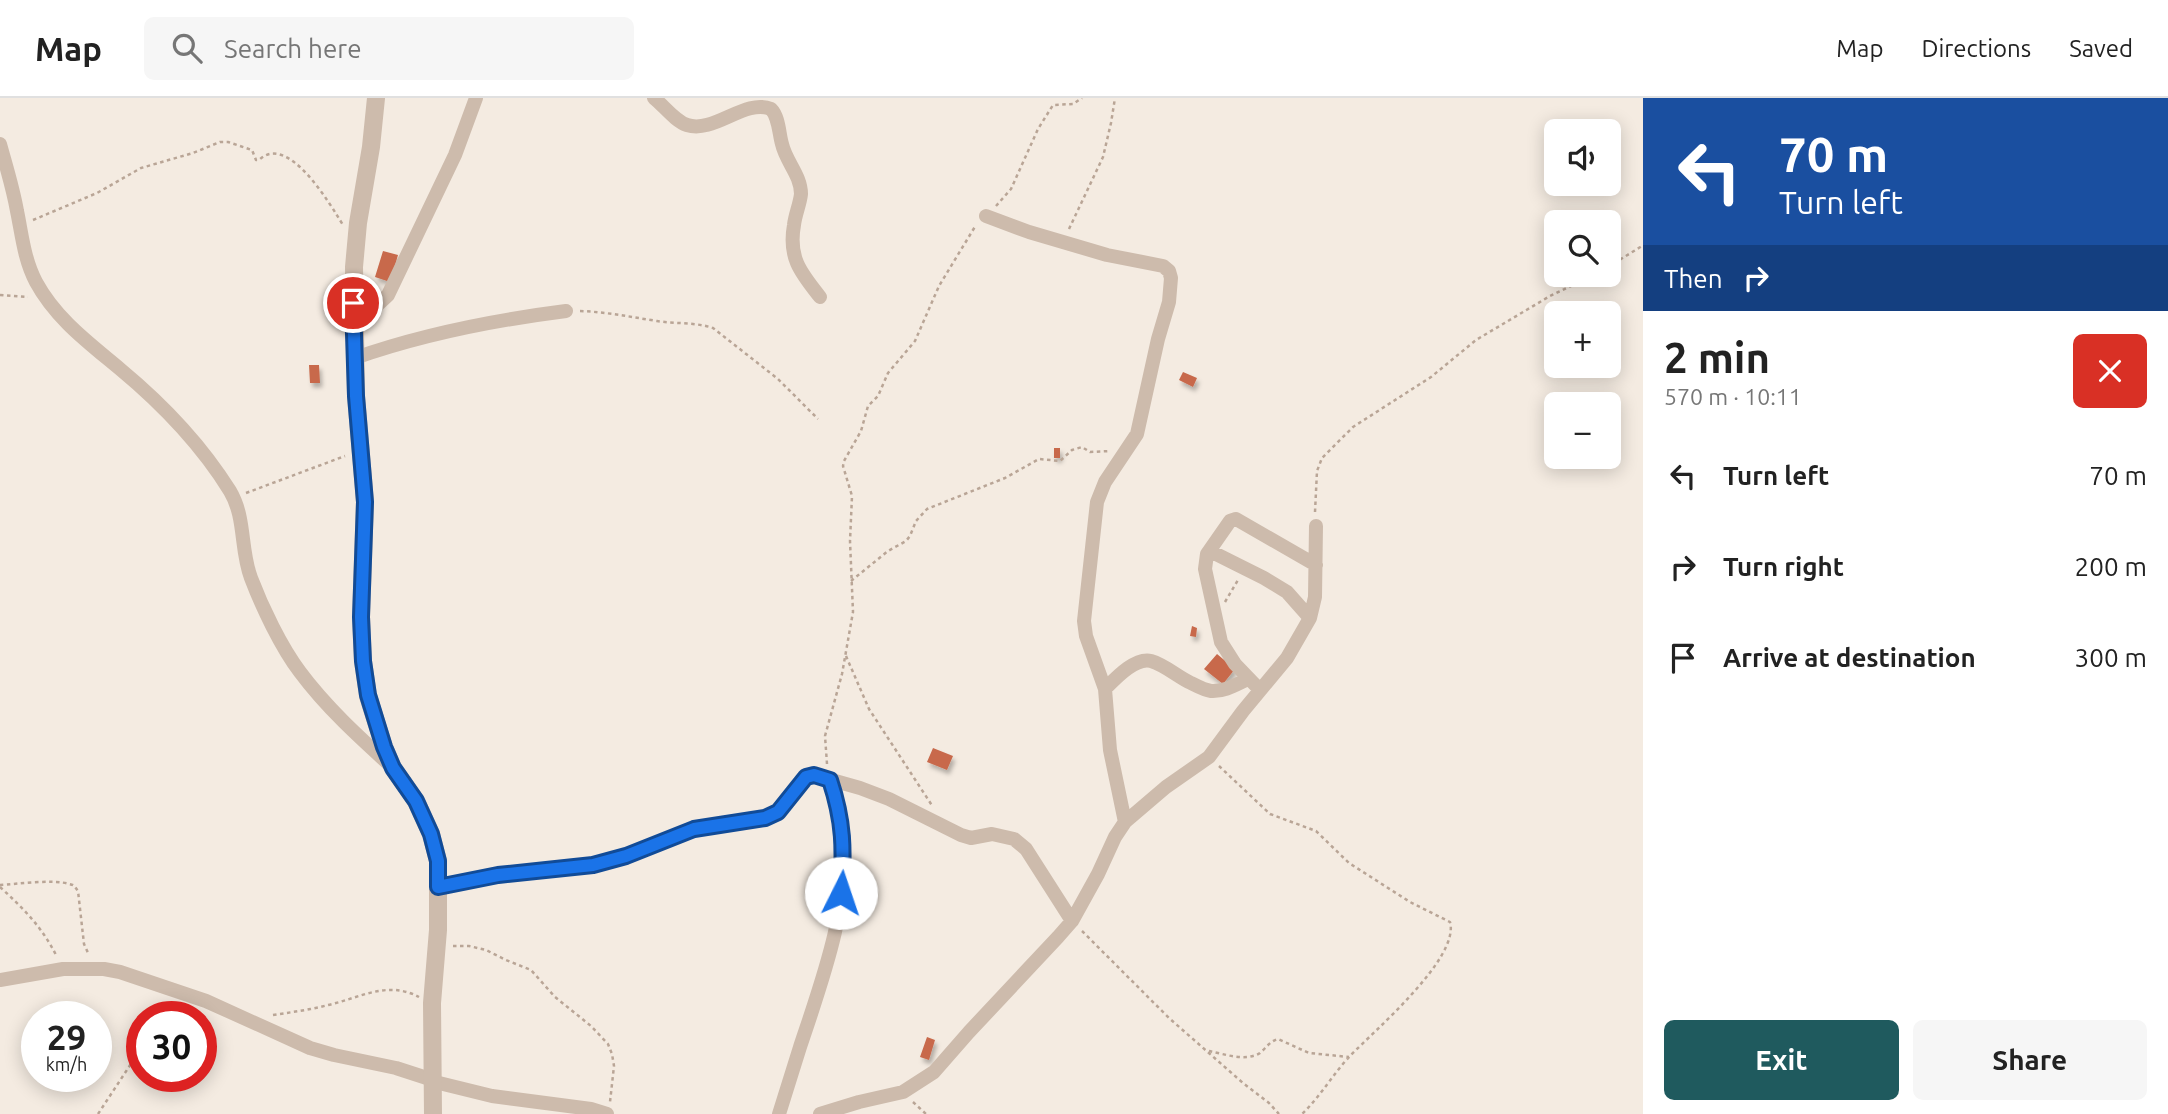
<!DOCTYPE html>
<html lang="en">
<head>
<meta charset="utf-8">
<style>
  :root { --surface:#fff; --page:#f6f6f6; --text:#222; --muted:#767676; --line:#e0e0e0; --accent:#1f5a5e }
  body { margin:0; font-family:Ubuntu,sans-serif; background:var(--page); color:var(--text); height:100vh; display:flex; flex-direction:column; font-size:26px; white-space:nowrap }
  * { box-sizing:border-box; margin:0 }
  p { font-size:23px; color:var(--muted) }
  .icon { flex:none; width:38px; height:38px; fill:none; stroke:currentColor; stroke-width:2; stroke-linecap:round; stroke-linejoin:round }
  .map { position:relative; flex:1; overflow:hidden }
  .details { display:flex; flex-direction:column; background:var(--surface); width:525px }
  .details>* { flex:none }
  .top-card { background:#1a4fa0; color:#fff; overflow:hidden }
  .buttons { position:absolute; left:1544px; top:21px; display:grid; gap:14px }
  .buttons a { display:grid; place-items:center; width:77px; height:77px; border-radius:10px; background:var(--surface); box-shadow:0 4px 18px #0003; font-size:35px }
  .speed { position:absolute; left:21px; top:903px; display:flex; gap:14px; font-size:35px; font-weight:700; text-align:center }
  .speed>* { display:grid; place-content:center; width:91px; height:91px; border-radius:50%; background:var(--surface); box-shadow:0 4px 18px #0003; line-height:1 }
  .speed small { font-size:18px; font-weight:400 }
  .speed .limit { border:10px solid #d22; background:#fff; color:#111 }
  .pin { position:absolute; display:grid; place-items:center; width:60px; height:60px; color:#fff; margin:-30px; border:4px solid #fff; border-radius:50%; box-shadow:0 2px 7px #0007 }
  .me { position:absolute; width:77px; margin:-38px; rotate:4deg; stroke-linejoin:round; filter:drop-shadow(0 0 5px #0008) }
  .turn { display:flex; align-items:center; gap:24px; height:147px; padding:0 21px; font-size:32px }
  .turn .icon { width:91px; height:91px; stroke-width:2.5 }
  .turn b { display:block; font-size:49px; line-height:60px }
  .then { display:flex; align-items:center; height:66px; padding:0 21px; background:#0003; gap:14px; font-size:26px }
  .round { display:grid; place-items:center; flex:none; width:74px; height:74px; border-radius:10px; background:var(--page) }
  .overview { display:flex; align-items:center; justify-content:space-between; height:119px; padding:0 21px }
  h1 { font-size:42px; font-weight:700; line-height:52px }
  .button { display:flex; gap:14px; margin-top:auto; padding:14px 21px }
  .button a { flex:1; height:80px; border-radius:10px; background:var(--accent); color:#fff; font-size:28px; font-weight:700; line-height:80px; text-align:center }
  .button a+a { background:var(--page); color:var(--text) }
  ul { padding:0; list-style:none }
  li { display:flex; align-items:center; gap:21px; height:91px; padding:0 21px }
  li div { flex:1 }
  li b { display:block; font-size:26px }
  li em { font-style:normal }
  header { display:flex; align-items:center; gap:42px; box-sizing:border-box; height:98px; padding:0 35px; background:var(--surface); border-bottom:2px solid var(--line) }
  header strong { font-size:33px }
  nav { display:flex; gap:38px; margin-inline-start:auto; font-size:24px }
  .search { width:490px; height:63px; background:var(--page); display:flex; align-items:center; gap:18px; box-sizing:border-box; padding:0 24px; border-radius:10px; color:var(--muted); font-size:26px }
  main { display:flex; flex:1; min-height:0 }
  .map>svg:first-child { display:block }
  .building { fill:#c8694b; filter:url(#shadow) }
  .lines { fill:none; stroke-linecap:round; stroke-linejoin:round }
  .path { stroke:#b9a596; stroke-width:2.5; stroke-dasharray:3.5 3.5; stroke-linecap:butt }
  .minor { stroke:#cdbbac; stroke-width:14 }
  .tertiary { stroke:#cdbbac; stroke-width:18 }
  .route-casing { stroke:#114b97; stroke-width:18 }
  .route { stroke:#1a73e8; stroke-width:12 }
</style>
</head>
<body>
<header>
<strong>Map</strong>
<div class="search"><svg class="icon" aria-label="search" viewBox="0 0 24 24"><circle cx="10" cy="10" r="6"/><path d="M15 15l6 6"/></svg>Search here</div>
<nav><a>Map</a><a>Directions</a><a>Saved</a></nav>
</header>
<main>
<div class="map">
<svg width="1643" height="1016" viewBox="0 0 1643 1016">
  <defs>
    <filter id="shadow"><feDropShadow dx="2.5" dy="4.5" stdDeviation="2" flood-color="#0004"/></filter>
  </defs>
  <rect width="100%" height="100%" fill="#f4ebe1"/>
  <path class="building" d="M383,153L398,157L390,184L375,179Z
    M309,267H319L320,285H310Z
    M1183,274L1197,280L1193,289L1179,282Z
    M1054,350H1060V360H1054Z
    M1192,528L1197,530L1196,539L1190,538Z
    M1217,556L1235,571L1223,586L1204,571Z
    M933,650L953,658L947,672L927,664Z
    M927,939L935,942L929,962L920,959Z"/>
  <g class="lines">
    <path class="path" d="M996,108L1011,91L1038,31L1053,7L1073,6L1082,0
      M33,122L97,95L141,70L193,55L220,44H228L252,52L256,62H259C288,34 330,106 343,127
      M1069,131L1103,59L1111,25L1115,0
      M1608,169L1642,148
      M0,197L28,199
      M580,213C607,214 631,219 657,223C676,226 695,224 713,230L778,281L818,321
      M246,395L345,358
      M1315,414L1317,373L1322,360L1353,329L1431,279L1476,242L1550,198L1594,177
      M851,483L888,453L906,443L910,438L916,423L927,411L1005,380L1039,361L1060,363L1072,352L1082,349L1090,354L1110,353
      M1225,504L1238,482
      M846,558L869,611L933,709
      M827,666L825,638L842,576L853,514L850,443L852,398L843,368L844,363L861,333L868,308L878,298L888,275L915,243L939,188L976,127
      M1219,668L1270,716L1316,733L1349,765L1410,804L1450,824C1460,860 1375,932 1350,958C1333,976 1320,999 1302,1016
      M0,787C17,786 54,781 69,786C75,787 74,788 78,793L84,846L89,857
      M0,789C23,810 43,830 57,859
      M1082,833L1169,920L1243,985L1269,1005L1279,1016
      M453,848H469L486,852L506,862L531,872L555,899L591,928L608,946L612,956L614,968L610,1004
      M273,917C292,914 310,912 328,907C360,900 387,882 419,899
      M1209,953C1224,956 1246,964 1260,955C1266,950 1270,943 1278,941L1309,955L1349,959
      M913,1004L926,1016
      M98,1016L142,949"/>
    <path class="minor" d="M654,0C664,8 675,23 687,27C714,36 745,0 771,11C779,19 779,36 782,46C786,64 801,77 801,96C800,106 795,117 794,127C788,160 801,175 820,199
      M0,46C6,68 13,90 17,113C22,137 24,161 36,184C56,221 89,245 120,271C161,305 202,348 230,393C246,420 240,451 251,480C262,509 281,549 300,574C326,609 359,639 392,669
      M986,118L1029,134L1107,157L1163,168L1169,173L1171,180L1169,204L1158,241L1137,336L1105,384L1097,404L1084,523L1086,538L1105,591L1110,652L1125,724
      M354,216L374,210L388,197L455,57L476,0
      M355,260C423,236 495,222 566,213
      M1210,453L1264,480L1287,494L1310,520
      M1105,591C1115,581 1135,559 1151,563C1165,567 1178,579 1191,585C1197,588 1204,592 1211,593C1224,594 1237,586 1248,581
      M1260,592L1235,566L1221,544L1205,471L1207,456L1230,423L1236,421L1316,467
      M438,789L498,777L593,767L626,758L694,731L765,720L778,714L806,679L814,677L860,690L889,701L961,737L971,740L992,736L1014,741L1026,751L1072,823
      M0,882L63,871H104L120,874L206,903L310,950L334,957L396,970L433,982L435,984L492,998L591,1011L607,1016
      M779,1016C786,994 793,971 800,949C822,883 851,805 843,735C841,717 836,699 830,682
      M820,1016L859,1004L903,994L934,974L969,934L1058,839L1072,823L1098,776L1115,739L1125,724L1166,689L1209,659L1243,613L1287,560L1310,520L1315,499L1316,428"/>
    <path class="tertiary" d="M376,0L371,49L358,125L354,169L356,298L365,404L361,519L363,563L368,598L384,649L393,670L416,703L431,736L438,763V832L432,905L433,1016"/>
  </g>
  <g class="lines">
    <g class="route-casing">
      <path id="route" d="M353,205L356,298L365,404L361,519L363,563L368,597L384,649L393,670L416,703L431,736L438,763V789L498,777L593,767L626,758L694,731L765,720L778,714L806,679L814,677L830,682C844,724 844,752 841,795"/>
    </g>
    <use href="#route" class="route"/>
  </g>
</svg>
<div class="buttons">
<a><svg class="icon" aria-label="sound" viewBox="0 0 24 24"><path d="M4 9h4l5-4v14l-5-4H4zM17 9q2 3 0 6"/></svg></a>
<a><svg class="icon" aria-label="search" viewBox="0 0 24 24"><circle cx="10" cy="10" r="6"/><path d="M15 15l6 6"/></svg></a>
<a>+</a>
<a>−</a>
</div>
<div class="speed"><div>29<small>km/h</small></div><div class="limit">30</div></div>
<div class="pin" style="left:353px;top:205px;background:#d93025"><svg class="icon" aria-label="arrive" viewBox="0 0 24 24"><path d="M6 21V4h12l-3 4 3 4H6"/></svg></div>
<svg class="me" style="left:841px;top:795px" viewBox="-20 -20 40 40"><circle r="19" fill="#fff"/><path d="M0-13L10 11 0 6-10 11z" fill="#1a73e8"/></svg>
</div>
<section class="details">
<div class="top-card">
<div class="turn"><svg class="icon" aria-label="left" viewBox="0 0 24 24"><path d="M17 20v-9H6M10 6l-5 5 5 5"/></svg><div><b>70 m</b>Turn left</div></div>
<div class="then">Then<svg class="icon" aria-label="right" viewBox="0 0 24 24"><path d="M7 20v-9h11M14 6l5 5-5 5"/></svg></div>
</div>
<div class="overview"><div><h1>2 min</h1><p>570 m · 10:11</p></div><a class="round" style="background:#d93025;color:#fff"><svg class="icon" aria-label="close" viewBox="0 0 24 24"><path d="M6 6l12 12M18 6L6 18"/></svg></a></div>
<ul>
<li><svg class="icon" aria-label="left" viewBox="0 0 24 24"><path d="M17 20v-9H6M10 6l-5 5 5 5"/></svg><div><b>Turn left</b></div><em>70 m</em></li>
<li><svg class="icon" aria-label="right" viewBox="0 0 24 24"><path d="M7 20v-9h11M14 6l5 5-5 5"/></svg><div><b>Turn right</b></div><em>200 m</em></li>
<li><svg class="icon" aria-label="arrive" viewBox="0 0 24 24"><path d="M6 21V4h12l-3 4 3 4H6"/></svg><div><b>Arrive at destination</b></div><em>300 m</em></li>
</ul>
<div class="button"><a>Exit</a><a>Share</a></div>
</section>
</main>
</body>
</html>
